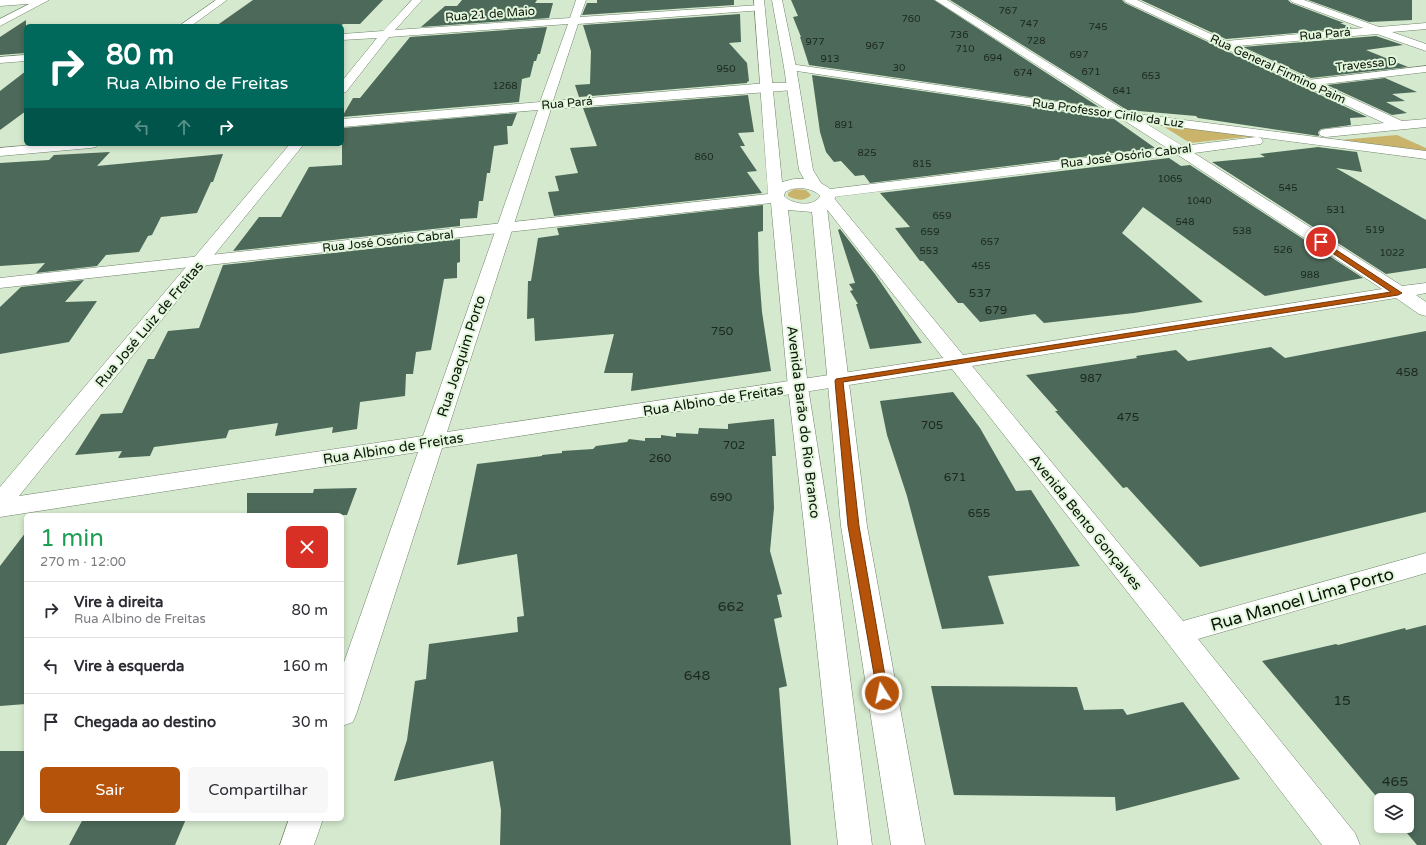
<!DOCTYPE html>
<html lang="pt">
<head>
<meta charset="utf-8">
<style>
  :root { --surface:#fff; --page:#f7f7f7; --text:#2b2b33; --muted:#7c7c81; --line:#e1e1e2; --accent:#b45309 }
  body { margin:0; font-family:"Varela Round",sans-serif; background:var(--page); color:var(--text); height:100vh; display:flex; flex-direction:column; font-size:15px; white-space:nowrap }
  * { box-sizing:border-box; margin:0 }
  p { font-size:13px; color:var(--muted) }
  .icon { flex:none; width:22px; height:22px; fill:none; stroke:currentColor; stroke-width:2; stroke-linecap:round; stroke-linejoin:round }
  .map { position:relative; flex:1; overflow:hidden }
  .panel { position:absolute; left:24px; top:513px; width:320px; height:308px; display:flex; flex-direction:column; background:var(--surface); border-radius:6px; box-shadow:0 2px 6px #0003 }
  .panel>* { flex:none }
  .banner { position:absolute; left:24px; top:24px; width:320px; height:122px; border-radius:6px; box-shadow:0 2px 6px #0003; background:#00695c; color:#fff; overflow:hidden }
  .tools { position:absolute; left:1374px; top:793px; display:grid; gap:8px }
  .tools a { display:grid; place-items:center; width:40px; height:40px; border-radius:6px; background:var(--surface); box-shadow:0 2px 6px #0003; font-size:20px }
  .pin { position:absolute; display:grid; place-items:center; width:34px; height:34px; color:#fff; margin:-17px; border:2px solid #fff; border-radius:50%; box-shadow:0 1px 4px #0007 }
  .me { position:absolute; width:44px; margin:-22px; rotate:350deg; stroke-linejoin:round; filter:drop-shadow(0 0 3px #0008) }
  .turn { display:flex; align-items:center; gap:14px; height:84px; padding:0 16px; font-size:18px }
  .turn .icon { width:52px; height:52px; stroke-width:2.5 }
  .turn b { display:block; font-size:28px; line-height:34px }
  .lanes { display:flex; align-items:center; height:38px; padding:0 16px; background:#0003; justify-content:center; gap:20px; direction:ltr }
  .lanes .off { opacity:.35 }
  .round { display:grid; place-items:center; flex:none; width:42px; height:42px; border-radius:6px; background:var(--page) }
  .overview { display:flex; align-items:center; justify-content:space-between; height:68px; padding:0 16px }
  h1 { font-size:24px; font-weight:600; line-height:30px; color:#1e9e55 }
  .action { display:flex; gap:8px; margin-top:auto; padding:8px 16px }
  .action a { flex:1; height:46px; border-radius:6px; background:var(--accent); color:#fff; font-size:16px; font-weight:600; line-height:46px; text-align:center }
  .action a+a { background:var(--page); color:var(--text) }
  ul { padding:0; list-style:none }
  li { display:flex; align-items:center; gap:12px; height:56px; padding:0 16px; border-top:1px solid var(--line) }
  li div { flex:1 }
  li b { display:block; font-size:15px }
  li em { font-style:normal }
  .map>svg:first-child { display:block }
  .green { fill:#cab46c }
  .building { fill:#4c6959 }
  .lines { fill:none; stroke-linecap:round; stroke-linejoin:round }
  .lane-casing { stroke:#70836a; stroke-width:1 }
  .street-casing { stroke:#70836a; stroke-width:1 }
  .secondary-casing { stroke:#70836a; stroke-width:1 }
  .lane { fill:#fff; fill-rule:evenodd }
  .street { fill:#fff; fill-rule:evenodd }
  .secondary { fill:#fff; fill-rule:evenodd }
  .route { fill:#b45309; stroke:#753606 }
  .labels { text-anchor:middle; stroke-width:4; stroke-linejoin:round; paint-order:stroke }
  .far-number-label { font-size:10px; fill:#1c281e }
  .far-street-label { font-size:12px; fill:#0c130a; stroke:#e1f6da }
  .number-label { font-size:12px; fill:#1c281e }
  .street-label { font-size:14px; fill:#0c130a; stroke:#e1f6da }
  .near-number-label { font-size:14px; fill:#1c281e }
  .near-street-label { font-size:17px; fill:#0c130a; stroke:#e1f6da }
</style>
</head>
<body>
<div class="map">
<svg width="1426" height="845" viewBox="0 0 1426 845">
  <rect width="100%" height="100%" fill="#d4e9cd"/>
  <path class="green" d="M1158,123L1255,136L1190,143Z
    M1397,135L1426,148V152L1340,140Z
    M794,189L806,190L811,195C805,202 795,200 788,196V193Z"/>
  <path class="building" d="M253,0H383L360,24H343L341,26H216Z
    M462,0H537L535,3H553L549,18L421,27L445,6H457Z
    M597,0H734V5L582,15L587,3H597Z
    M791,0H934L1099,107L809,65L800,37H801L793,17L798,16Z
    M950,0H1122L1125,3L1367,117L1350,118L1351,125L1321,129L1318,132L1319,136L1198,118L1196,116L1127,110Z
    M1141,0H1288L1291,3L1344,23H1340L1352,28L1226,39Z
    M1308,0H1412V20L1369,22Z
    M740,14L741,42L729,43L747,63L749,81L747,82V83L579,97L575,85L590,84L591,51L583,25Z
    M26,20V53L0,55V37Z
    M547,27L540,54H538L536,61H534L530,77L522,79L519,102L342,117L353,98H360L410,37Z
    M1376,36L1403,45L1366,50L1408,67L1311,78L1243,47Z
    M26,71V111L0,130V91Z
    M812,75L1114,119L1155,148L870,183L864,175L855,176L841,161L834,162L826,152L820,132Z
    M1385,78L1417,92L1392,94L1405,101L1386,102L1407,113L1392,115L1327,85Z
    M748,95L754,132L738,133L745,146H740L757,171L747,172L762,193L554,216L548,192L559,191L555,176L578,173L570,148L597,146L583,108Z
    M517,113L512,126H507L508,144L494,146L490,173H487L483,201H479L477,218L460,219V226L233,251L259,217H281L309,167L342,165V128Z
    M1318,147L1357,152L1362,172L1336,168L1426,220V268L1386,274L1212,162L1265,157L1260,154Z
    M110,152L97,166L223,154L213,182H211L197,213L161,217L152,235L148,236L139,252L106,255L97,266L36,273L45,263L0,266V163L49,160L54,155Z
    M1169,158L1181,166L1190,165L1363,278L1265,296L1143,207L1122,233L1203,302L1134,313L1044,323L1035,314L980,322L963,303H958L923,261H920L895,228L910,227L880,193Z
    M763,205V231L758,232L759,273L762,312L771,371L631,391L633,373H604L614,334L535,341L534,318L527,319L528,281H531L538,238L559,235L557,228Z
    M840,229L875,274L922,343L870,349L856,304H858L850,291L853,290L849,284L855,283L838,230Z
    M460,239V262L457,263V278L444,279L431,350L416,352L413,374H406L405,396L360,402L357,429L332,433L333,427L275,436L278,423L229,430L226,438L154,447L150,456L118,458L122,451L75,455L101,414L122,413L148,359H154L168,331L199,328L223,265Z
    M84,280L65,302L97,301L69,342L0,354V307L21,287Z
    M1426,331V512L1200,567L1127,487L1123,488L1055,411H1058L1026,375L1137,358L1136,356L1176,350L1188,361L1271,347L1285,358Z
    M953,392L980,428L1016,491L1031,490L1080,566L988,576L1004,624L942,629L907,496L887,435L880,401Z
    M774,419L776,456H772L774,508L770,551L782,594L777,595L782,617L774,619L787,686L779,688L791,845H500L501,810L493,761L394,781L407,740L415,681L426,679L429,644L518,632L517,617L524,616L517,554L457,565L477,464L542,456V455L562,453V451L593,449L596,446L627,442L629,439L645,441V438H661V435L676,437V433L698,434L699,428L728,429V424Z
    M357,488L347,515H247V493H313L314,489Z
    M26,532V704L0,706V566Z
    M1426,625V845H1417L1401,826H1407V800H1381V802L1262,661L1336,644L1338,645L1405,628L1406,630Z
    M931,686L1077,687L1084,710L1123,709L1127,715L1183,702L1240,779L1116,811L1115,797L954,795Z
    M0,751H26V811L6,845H0Z
    M83,819H186L175,845H69Z"/>
  <g class="lines">
    <g class="lane-casing">
      <path id="lane" d="M1426,66V72L1308,86L1303,83L1308,80Z"/>
    </g>
    <g class="street-casing">
      <path id="street" d="M37,0H49L0,26V19Z
        M216,0H227L191,26H179Z
        M412,0H422L395,30L570,18L576,0H586L580,17L760,5L763,6L765,8L763,10L578,24L553,101L767,83H797L799,86L797,89L793,90L551,109L447,432L943,358L822,203L819,200L823,196L819,193L822,190L1167,148L1122,119L790,70L786,69L784,67L786,65L790,64L1106,109L935,0H947L1129,113L1426,151V159L1257,137L1261,138L1263,141L1261,144L1194,153L1402,286L1426,283V293L1416,295L1426,302V316L1419,314L1396,298L972,366L1183,621L1426,553V573L1198,639L1355,833L1360,845H1322L1167,642L952,369L442,448L357,712L353,722L342,726V668L418,452L0,517V487L290,144H304L19,496L423,436L538,110L342,127V119L540,102L568,24L389,37L346,92L342,93V81L377,38L342,40V34L383,31ZM1145,123L1256,137L1183,146ZM1178,155L1382,289L963,355L833,197Z
        M1124,0H1137L1226,41L1363,28L1292,2L1290,0H1304L1379,27L1426,23V29L1392,32L1426,44V51L1377,34L1237,46L1402,121L1426,119V127L1326,137L1321,136L1319,133L1321,130L1326,129L1384,123L1126,2Z
        M26,55V61L0,63V57Z
        M44,144H98L96,147L91,148L0,156V148Z
        M289,819H323L314,845H280Z"/>
    </g>
    <g class="secondary-casing">
      <path id="secondary" d="M0,0H46L41,3L0,6Z
        M754,0H764L782,182L794,179H804L799,170L784,67L772,0H782L796,67L813,170L821,183L829,188L836,196L831,205L827,208L867,526L925,845H891L841,526L812,212L788,210L808,387L830,525L872,845H838L804,525L788,387L771,203L0,288V278L768,194ZM802,188C809,189 816,191 820,196C814,208 791,204 784,196L785,192L791,189Z"/>
    </g>
    <use href="#lane" class="lane"/>
    <use href="#street" class="street"/>
    <use href="#secondary" class="secondary"/>
  </g>
  <path class="route" d="M1321,240L1402,293L1398,295L843,382L859,526L888,693L886,697L882,699L878,697L848,526L835,381L836,379L1391,292L1319,244L1318,242Z"/>
  <g class="labels">
    <g class="far-number-label">
      <text x="1008" y="14">767</text>
      <text x="911" y="22">760</text>
      <text x="1029" y="27">747</text>
      <text x="1098" y="30">745</text>
      <text x="959" y="38">736</text>
      <text x="1036" y="44">728</text>
      <text x="815" y="45">977</text>
      <text x="875" y="49">967</text>
      <text x="965" y="52">710</text>
      <text x="1079" y="58">697</text>
      <text x="993" y="61">694</text>
      <text x="830" y="62">913</text>
      <text x="899" y="71">30</text>
      <text x="726" y="72">950</text>
      <text x="1091" y="75">671</text>
      <text x="1023" y="76">674</text>
      <text x="1151" y="79">653</text>
      <text x="505" y="89">1268</text>
      <text x="1122" y="94">641</text>
      <text x="844" y="128">891</text>
      <text x="867" y="156">825</text>
      <text x="704" y="160">860</text>
      <text x="922" y="167">815</text>
      <text x="1170" y="182">1065</text>
      <text x="1288" y="191">545</text>
      <text x="1199" y="204">1040</text>
      <text x="1336" y="213">531</text>
      <text x="942" y="219">659</text>
      <text x="1185" y="225">548</text>
      <text x="1375" y="233">519</text>
      <text x="1242" y="234">538</text>
      <text x="930" y="235">659</text>
      <text x="990" y="245">657</text>
      <text x="1283" y="253">526</text>
      <text x="929" y="254">553</text>
      <text x="1392" y="256">1022</text>
      <text x="981" y="269">455</text>
      <text x="1310" y="278">988</text>
    </g>
    <g class="far-street-label">
      <text transform="translate(490 14) rotate(-4)" y="4">Rua 21 de Maio</text>
      <text transform="translate(1325 34) rotate(-5)" y="4">Rua Pará</text>
      <text transform="translate(1366 64) rotate(-6)" y="4">Travessa D</text>
      <text transform="translate(1278 69) rotate(25)" y="4">Rua General Firmino Paim</text>
      <text transform="translate(567 103) rotate(-5)" y="4">Rua Pará</text>
      <text transform="translate(1108 113) rotate(8)" y="4">Rua Professor Cirilo da Luz</text>
      <text transform="translate(1126 156) rotate(-7)" y="4">Rua José Osório Cabral</text>
      <text transform="translate(388 241) rotate(-6)" y="4">Rua José Osório Cabral</text>
    </g>
    <g class="number-label">
      <text x="980" y="297">537</text>
      <text x="996" y="314">679</text>
      <text x="722" y="335">750</text>
      <text x="1407" y="376">458</text>
      <text x="1091" y="382">987</text>
      <text x="1128" y="421">475</text>
      <text x="932" y="429">705</text>
      <text x="734" y="449">702</text>
      <text x="660" y="462">260</text>
      <text x="955" y="481">671</text>
      <text x="721" y="501">690</text>
      <text x="979" y="517">655</text>
    </g>
    <g class="street-label">
      <text transform="translate(149 324) rotate(-50)" y="5">Rua José Luiz de Freitas</text>
      <text transform="translate(461 356) rotate(-72)" y="5">Rua Joaquim Porto</text>
      <text transform="translate(713 400) rotate(-9)" y="5">Rua Albino de Freitas</text>
      <text transform="translate(804 422) rotate(83)" y="5">Avenida Barão do Rio Branco</text>
      <text transform="translate(393 448) rotate(-9)" y="5">Rua Albino de Freitas</text>
      <text transform="translate(1086 522) rotate(51)" y="5">Avenida Bento Gonçalves</text>
    </g>
    <g class="near-number-label">
      <text x="731" y="611">662</text>
      <text x="697" y="680">648</text>
      <text x="1342" y="705">15</text>
      <text x="1395" y="786">465</text>
    </g>
    <g class="near-street-label">
      <text transform="translate(1302 599) rotate(-16)" y="6">Rua Manoel Lima Porto</text>
    </g>
  </g>
</svg>
<div class="tools">
<a><svg class="icon" aria-label="layers" viewBox="0 0 24 24"><path d="M12 4l9 5-9 5-9-5zM3 14l9 5 9-5"/></svg></a>
</div>
<div class="pin" style="left:1321px;top:242px;background:#d93025"><svg class="icon" aria-label="arrive" viewBox="0 0 24 24"><path d="M6 21V4h12l-3 4 3 4H6"/></svg></div>
<svg class="me" style="left:882px;top:693px" viewBox="-20 -20 40 40"><circle r="17" fill="#b45309" stroke="#fff" stroke-width="3"/><path d="M0-11L8 9 0 5-8 9z" fill="#fff"/></svg>
<div class="banner">
<div class="turn"><svg class="icon" aria-label="right" viewBox="0 0 24 24"><path d="M7 20v-9h11M14 6l5 5-5 5"/></svg><div><b>80 m</b>Rua Albino de Freitas</div></div>
<div class="lanes"><svg class="icon off" aria-label="left" viewBox="0 0 24 24"><path d="M17 20v-9H6M10 6l-5 5 5 5"/></svg><svg class="icon off" aria-label="ahead" viewBox="0 0 24 24"><path d="M12 20V5M6 11l6-6 6 6"/></svg><svg class="icon" aria-label="right" viewBox="0 0 24 24"><path d="M7 20v-9h11M14 6l5 5-5 5"/></svg></div>
</div>
<section class="panel">
<div class="overview"><div><h1>1 min</h1><p>270 m · 12:00</p></div><a class="round" style="background:#d93025;color:#fff"><svg class="icon" aria-label="close" viewBox="0 0 24 24"><path d="M6 6l12 12M18 6L6 18"/></svg></a></div>
<ul>
<li><svg class="icon" aria-label="right" viewBox="0 0 24 24"><path d="M7 20v-9h11M14 6l5 5-5 5"/></svg><div><b>Vire à direita</b><p>Rua Albino de Freitas</p></div><em>80 m</em></li>
<li><svg class="icon" aria-label="left" viewBox="0 0 24 24"><path d="M17 20v-9H6M10 6l-5 5 5 5"/></svg><div><b>Vire à esquerda</b></div><em>160 m</em></li>
<li><svg class="icon" aria-label="arrive" viewBox="0 0 24 24"><path d="M6 21V4h12l-3 4 3 4H6"/></svg><div><b>Chegada ao destino</b></div><em>30 m</em></li>
</ul>
<div class="action"><a>Sair</a><a>Compartilhar</a></div>
</section>
</div>
</body>
</html>
